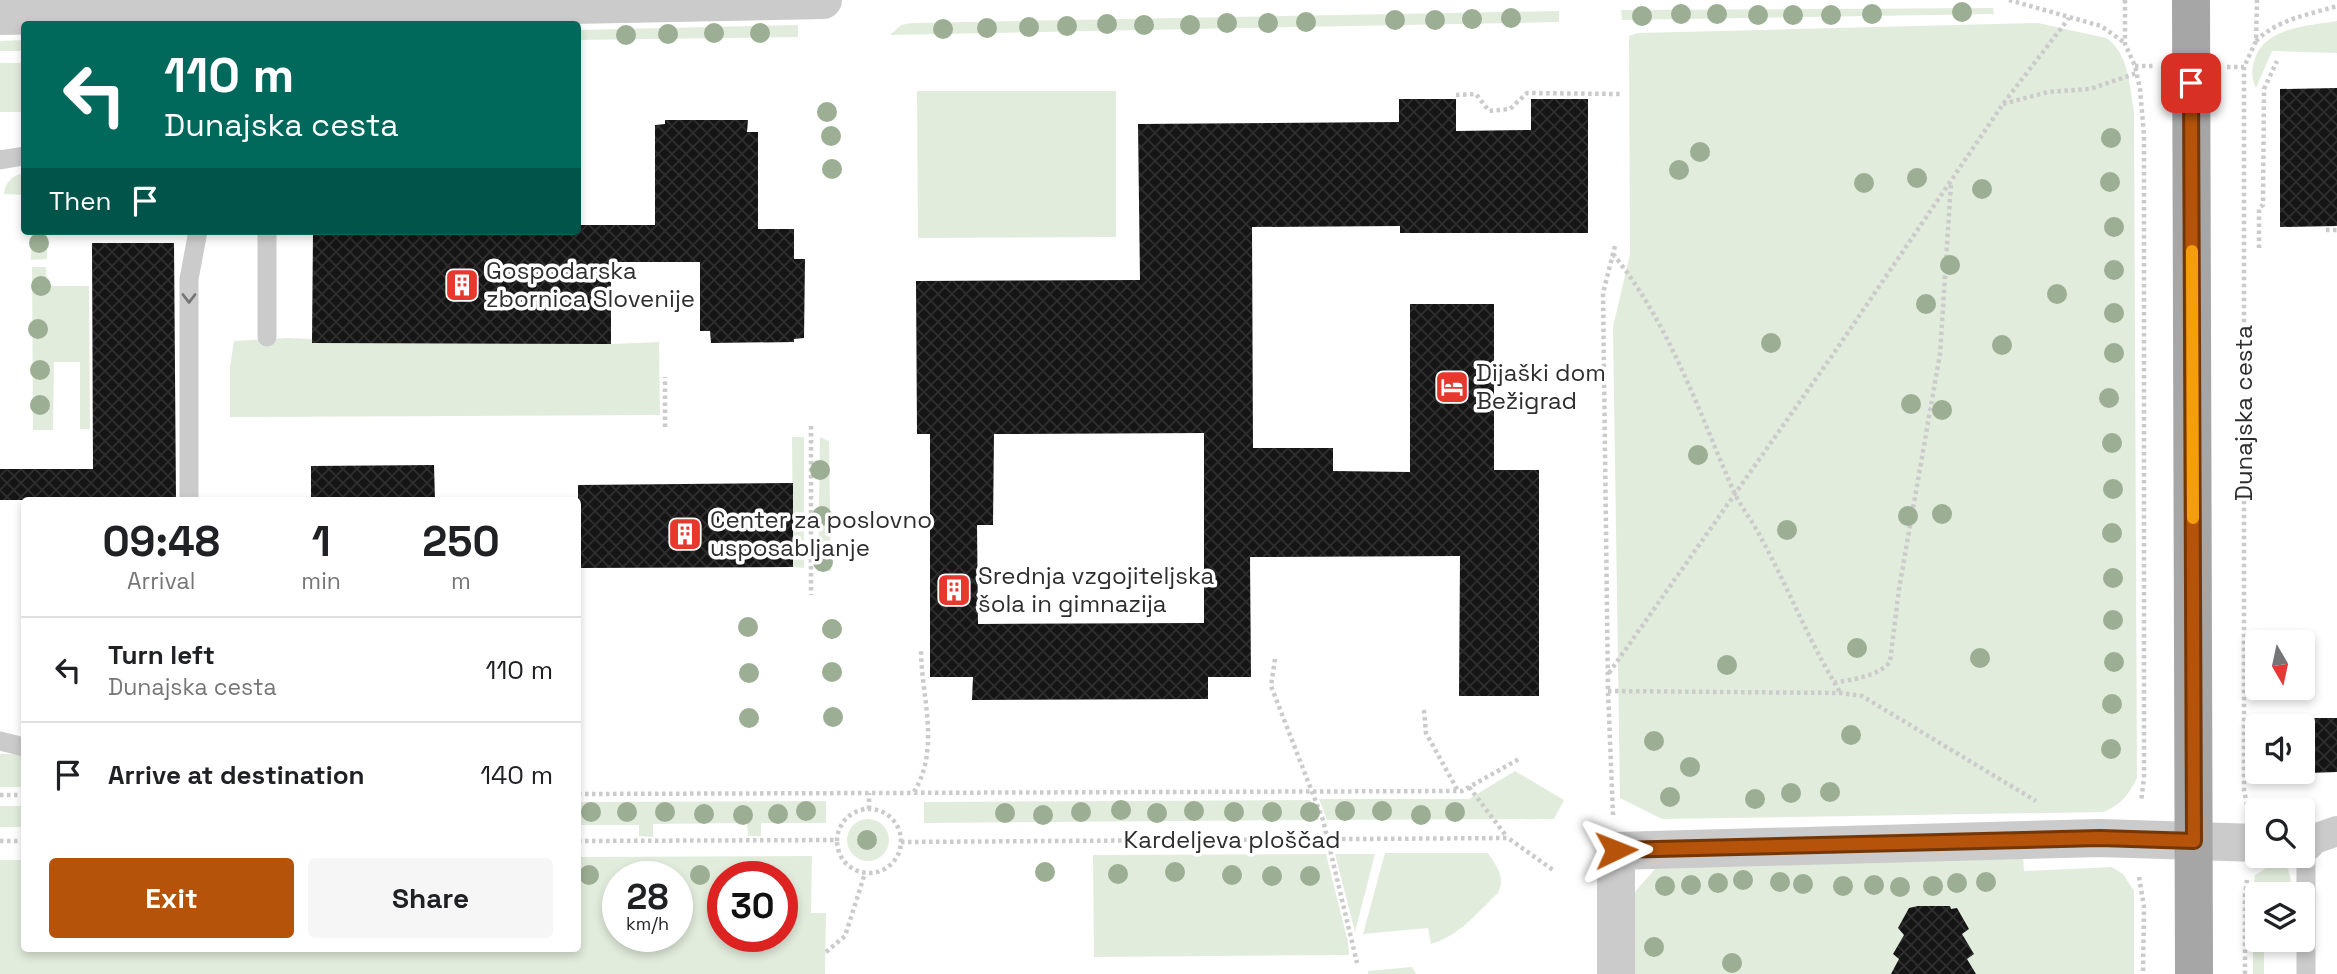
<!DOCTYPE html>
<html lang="en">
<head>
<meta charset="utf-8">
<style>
  :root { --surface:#fff; --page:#f6f6f6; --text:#202124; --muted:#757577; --line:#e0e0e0; --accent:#b45309 }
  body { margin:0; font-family:"Space Grotesk",sans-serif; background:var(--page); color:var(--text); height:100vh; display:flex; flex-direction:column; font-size:26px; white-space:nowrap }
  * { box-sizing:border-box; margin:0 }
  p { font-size:23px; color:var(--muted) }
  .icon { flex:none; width:38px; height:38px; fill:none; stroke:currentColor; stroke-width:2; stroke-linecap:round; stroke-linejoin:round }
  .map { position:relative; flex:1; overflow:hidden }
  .side { position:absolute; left:21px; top:497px; width:560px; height:455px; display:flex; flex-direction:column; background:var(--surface); border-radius:7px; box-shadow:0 4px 10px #0003 }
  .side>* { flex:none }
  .banner { position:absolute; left:21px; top:21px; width:560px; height:214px; border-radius:7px; box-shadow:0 4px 10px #0003; background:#00695c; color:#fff; overflow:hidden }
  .needle { width:46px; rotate:171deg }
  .tools { position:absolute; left:2245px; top:630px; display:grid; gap:14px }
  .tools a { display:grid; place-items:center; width:70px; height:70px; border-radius:7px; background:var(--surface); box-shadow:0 4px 10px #0003; font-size:35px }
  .speed { position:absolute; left:602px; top:861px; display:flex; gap:14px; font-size:35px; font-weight:700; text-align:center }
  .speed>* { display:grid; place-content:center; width:91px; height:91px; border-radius:50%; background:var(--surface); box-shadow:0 4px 10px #0003; line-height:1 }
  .speed small { font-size:18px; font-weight:400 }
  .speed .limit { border:10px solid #d22; background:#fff; color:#111 }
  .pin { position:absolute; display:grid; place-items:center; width:60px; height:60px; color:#fff; margin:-30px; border-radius:14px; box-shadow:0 4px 10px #0006 }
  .me { position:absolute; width:77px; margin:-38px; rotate:88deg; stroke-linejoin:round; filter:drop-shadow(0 0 5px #0008) }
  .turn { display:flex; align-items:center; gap:24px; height:147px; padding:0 28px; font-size:32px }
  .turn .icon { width:91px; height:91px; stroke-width:2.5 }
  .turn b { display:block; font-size:49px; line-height:60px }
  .then { display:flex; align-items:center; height:66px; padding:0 28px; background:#0003; gap:14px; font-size:26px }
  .eta { display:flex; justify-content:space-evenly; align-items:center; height:119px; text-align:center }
  .eta b { font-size:42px; font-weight:700; line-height:49px }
  .primary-button { display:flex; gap:14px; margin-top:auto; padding:14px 28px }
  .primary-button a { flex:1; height:80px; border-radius:7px; background:var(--accent); color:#fff; font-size:28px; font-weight:700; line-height:80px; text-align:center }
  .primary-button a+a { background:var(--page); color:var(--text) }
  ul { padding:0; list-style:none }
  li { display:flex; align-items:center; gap:21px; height:105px; padding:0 28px; border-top:2px solid var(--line) }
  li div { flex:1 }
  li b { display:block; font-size:26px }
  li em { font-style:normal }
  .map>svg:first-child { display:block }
  .green { fill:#e2ecdc; fill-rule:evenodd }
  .building { fill:url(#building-cross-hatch); fill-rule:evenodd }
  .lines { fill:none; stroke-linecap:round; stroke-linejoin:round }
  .path { stroke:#cbcbcb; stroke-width:4.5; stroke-dasharray:3.5 3.5; stroke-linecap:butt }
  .service { stroke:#cbcbcb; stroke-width:19 }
  .pedestrian { stroke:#cbcbcb; stroke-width:30 }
  .minor { stroke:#cbcbcb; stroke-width:38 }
  .tertiary { stroke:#cbcbcb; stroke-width:38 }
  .primary { stroke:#a6a6a6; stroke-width:38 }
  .tree { fill:#9cae93 }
  .oneway { stroke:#757575 }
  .route-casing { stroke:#753606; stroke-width:18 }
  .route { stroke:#b45309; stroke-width:12 }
  .slow { stroke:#f59e0b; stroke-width:12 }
  .labels { text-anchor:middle; stroke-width:7; stroke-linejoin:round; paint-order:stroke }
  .poi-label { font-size:24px; fill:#2e2e2e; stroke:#fff; text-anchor:start }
  .street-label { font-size:24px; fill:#2e2e2e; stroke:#fff }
</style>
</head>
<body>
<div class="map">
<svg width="2337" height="974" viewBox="0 0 2337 974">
  <defs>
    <pattern id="building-cross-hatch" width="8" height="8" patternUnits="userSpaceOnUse" patternTransform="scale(1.75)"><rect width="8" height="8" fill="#151515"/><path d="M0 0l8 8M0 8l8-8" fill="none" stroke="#2f2f2f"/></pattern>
  </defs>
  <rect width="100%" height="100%" fill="#fff"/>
  <path class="green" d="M1993,8L1994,14L1622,20L1621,10Z
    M1559,11V22L890,35L901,25L912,23Z
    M2337,21V53L2272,51L2256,88C2252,79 2251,72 2254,62C2262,27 2308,26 2337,21Z
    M2038,23L2106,38C2129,53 2129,85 2134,111L2137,778C2129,795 2121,804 2104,812L1662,819L1620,798L1613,327L1630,254L1629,36L1638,33Z
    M798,25V37L578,40V30Z
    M24,40V51H0V41Z
    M0,63H24V112H0Z
    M917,91H1116V237L918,238Z
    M24,173V195L4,194C5,182 13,175 24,173Z
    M32,231H47V259L31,260Z
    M75,231H172V233L75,234Z
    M32,267H46L47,286H89L90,429H80V362H54L53,430H33Z
    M287,338L312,339L313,343L611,344L659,342L660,415L230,417V367L234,341Z
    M792,437H804V568L793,567Z
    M820,437L829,441L831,571L818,570Z
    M0,754H24V787H0Z
    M1515,771L1564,800L1554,819L1327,820L1319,799H1469Z
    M1310,800L1319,820L924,823V802Z
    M826,801V823H761V836H748L747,823L653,824V837L639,836V825H578V802Z
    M0,806H24V827H0Z
    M847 840a21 21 0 1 1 42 0a21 21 0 1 1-42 0Z
    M1385,853H1488C1497,867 1506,877 1498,893C1477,913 1459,936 1431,944L1428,928L1363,934Z
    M1326,854L1348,942L1349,955L1094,957L1093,855Z
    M1335,854H1375L1355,932Z
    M2023,855L2024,871L2112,867L2123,874L2134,891V974H1630L1632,895L1663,860Z
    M812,856L811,913H826L825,974H0V860H24V948H578V857ZM618,877H677V936H618ZM723,877H782V936H723Z
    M2272,857C2291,863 2291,877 2291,894H2258V940H2264V974H2253V889L2255,875L2266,868V858Z
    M1412,967L1416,974H1368V971Z"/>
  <path class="building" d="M2337,88V226L2280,227V89Z
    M1399,99H1456V131L1531,130V99H1588V233H1400V226L1252,227L1253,448H1333V471L1410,472V304H1494V470H1539V696H1459L1460,556L1250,557L1251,677H1208V699L972,700L973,677H930V434H917L916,281L1140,280L1138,124L1399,122ZM1204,433V623L978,624L977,525H993L994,434Z
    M665,120H748L747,132H758V229H794V259H805L804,338L794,339V342L711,343L710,331H700V262H611V344L312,343L313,231H578V225H655V125L665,124Z
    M92,243H174L176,500H0V469H93Z
    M434,465L435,500H311V466Z
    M793,483V567L578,568V485Z
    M2280,718H2337V772L2281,774V772H2303V726H2280Z
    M1918,906H1950L1951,909L1957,908L1969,929L1962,934L1974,954L1967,959L1976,974H1891L1899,959L1893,954L1904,935L1898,928L1909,908Z"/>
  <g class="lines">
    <path class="path" d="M2009,0L2101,26L2125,43
      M2125,0V44L2135,66L2140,89L2144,135V778L2141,802
      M2256,41C2278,19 2308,15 2337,6
      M2135,66H2155
      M2227,67H2244
      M1456,95L1476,94L1489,111L1510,109L1527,93L1620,94
      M2003,104L2048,92L2090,89L2137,73
      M2326,230H2337
      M2259,248V208L2263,205L2264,89L2277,61
      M1613,254C1669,323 1698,409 1733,490C1740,506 1752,520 1760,536C1788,587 1809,642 1840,692
      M811,426V595
      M665,427V377
      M1275,659L1271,686L1323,820L1357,963
      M1609,673L1834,353L2003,104L2069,18
      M1834,683C1853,679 1877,677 1890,662L1899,589L1940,354L1951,183
      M1608,691L1840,693L1862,696L2036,801
      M1424,710L1426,733L1458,791
      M1469,787L1507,837
      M914,792C941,747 921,697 921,649
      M578,794L1462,791L1519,759
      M0,795H24
      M2247,805L2244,790V67L2256,41L2257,0
      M869,809V793
      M837 841a32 32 0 1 1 64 0a32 32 0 1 1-64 0Z
      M1613,815L1608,691L1603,293L1615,246
      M0,841H24
      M578,841L836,840
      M901,842L1508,838L1553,870
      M2139,877L2144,907L2143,974
      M826,952L845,936L865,873
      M2245,974V895L2247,880"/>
    <path class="service" d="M0,160L24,156
      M267,337V231
      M189,500V279L198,231
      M0,741L24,747
      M2306,974V842"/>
    <path class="pedestrian" d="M2306,842L2337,831"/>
    <path class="minor" d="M2303,842H2306
      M1616,974V851L2100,838L2258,843"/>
    <path class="tertiary" d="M0,16L823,0"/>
    <path class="primary" d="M2191,0L2194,974"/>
  </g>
  <g class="tree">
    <circle cx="1962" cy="12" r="10"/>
    <circle cx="1681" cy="14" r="10"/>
    <circle cx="1717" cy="14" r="10"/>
    <circle cx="1872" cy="14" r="10"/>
    <circle cx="1758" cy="15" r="10"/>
    <circle cx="1793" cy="15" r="10"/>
    <circle cx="1831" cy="15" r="10"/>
    <circle cx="1642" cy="16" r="10"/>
    <circle cx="1511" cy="18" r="10"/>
    <circle cx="1472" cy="19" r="10"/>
    <circle cx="1395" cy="20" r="10"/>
    <circle cx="1435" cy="20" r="10"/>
    <circle cx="1306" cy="22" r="10"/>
    <circle cx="1227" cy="23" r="10"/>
    <circle cx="1268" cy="23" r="10"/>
    <circle cx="1107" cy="24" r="10"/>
    <circle cx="1144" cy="25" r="10"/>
    <circle cx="1190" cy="25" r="10"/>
    <circle cx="1067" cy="26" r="10"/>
    <circle cx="1029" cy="27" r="10"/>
    <circle cx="987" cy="28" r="10"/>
    <circle cx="943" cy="29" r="10"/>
    <circle cx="714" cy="33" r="10"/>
    <circle cx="760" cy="33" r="10"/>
    <circle cx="668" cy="34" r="10"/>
    <circle cx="626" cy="35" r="10"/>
    <circle cx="827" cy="112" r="10"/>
    <circle cx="831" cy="136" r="10"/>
    <circle cx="2111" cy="138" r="10"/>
    <circle cx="1700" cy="152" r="10"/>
    <circle cx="832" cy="169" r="10"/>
    <circle cx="1679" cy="170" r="10"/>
    <circle cx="1917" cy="178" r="10"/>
    <circle cx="2110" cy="182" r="10"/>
    <circle cx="1864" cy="183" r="10"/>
    <circle cx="1982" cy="189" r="10"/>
    <circle cx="2114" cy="227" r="10"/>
    <circle cx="39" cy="243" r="10"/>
    <circle cx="1950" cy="265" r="10"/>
    <circle cx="2114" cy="270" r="10"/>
    <circle cx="41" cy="286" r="10"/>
    <circle cx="2057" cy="294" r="10"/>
    <circle cx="1926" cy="304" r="10"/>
    <circle cx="2114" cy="313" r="10"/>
    <circle cx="38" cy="329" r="10"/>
    <circle cx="1771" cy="343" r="10"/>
    <circle cx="2002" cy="345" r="10"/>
    <circle cx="2114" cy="353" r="10"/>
    <circle cx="40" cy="370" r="10"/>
    <circle cx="2109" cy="398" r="10"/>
    <circle cx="1911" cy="404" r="10"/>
    <circle cx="40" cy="405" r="10"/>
    <circle cx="1942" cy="410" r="10"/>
    <circle cx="2112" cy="443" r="10"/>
    <circle cx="1698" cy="455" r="10"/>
    <circle cx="820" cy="470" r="10"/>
    <circle cx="2113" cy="489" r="10"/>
    <circle cx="1942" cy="514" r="10"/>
    <circle cx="822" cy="516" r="10"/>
    <circle cx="1908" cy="516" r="10"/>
    <circle cx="1787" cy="530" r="10"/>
    <circle cx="2112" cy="533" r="10"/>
    <circle cx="823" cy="562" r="10"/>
    <circle cx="2113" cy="578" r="10"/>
    <circle cx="2113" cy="620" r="10"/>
    <circle cx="748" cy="627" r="10"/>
    <circle cx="832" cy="629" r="10"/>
    <circle cx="1857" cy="648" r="10"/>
    <circle cx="1980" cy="658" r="10"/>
    <circle cx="2114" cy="662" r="10"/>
    <circle cx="1727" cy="665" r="10"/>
    <circle cx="832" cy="672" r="10"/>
    <circle cx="749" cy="673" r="10"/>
    <circle cx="2112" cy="704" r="10"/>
    <circle cx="833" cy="717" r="10"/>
    <circle cx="749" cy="718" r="10"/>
    <circle cx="1851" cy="735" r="10"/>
    <circle cx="1654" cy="741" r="10"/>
    <circle cx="2111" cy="749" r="10"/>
    <circle cx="1690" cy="767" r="10"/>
    <circle cx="1830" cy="792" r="10"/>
    <circle cx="1791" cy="793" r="10"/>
    <circle cx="1670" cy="797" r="10"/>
    <circle cx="1755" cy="799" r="10"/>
    <circle cx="1121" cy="810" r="10"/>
    <circle cx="806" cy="811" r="10"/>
    <circle cx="1194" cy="811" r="10"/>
    <circle cx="1345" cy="811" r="10"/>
    <circle cx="1382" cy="811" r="10"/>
    <circle cx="591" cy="812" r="10"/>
    <circle cx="627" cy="812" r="10"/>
    <circle cx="665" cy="812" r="10"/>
    <circle cx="1081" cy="812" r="10"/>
    <circle cx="1234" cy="812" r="10"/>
    <circle cx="1272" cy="812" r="10"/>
    <circle cx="1310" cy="812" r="10"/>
    <circle cx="1455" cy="812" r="10"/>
    <circle cx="1005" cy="813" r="10"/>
    <circle cx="1157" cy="813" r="10"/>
    <circle cx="704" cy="814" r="10"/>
    <circle cx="778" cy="814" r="10"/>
    <circle cx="743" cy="815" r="10"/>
    <circle cx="1043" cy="815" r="10"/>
    <circle cx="1421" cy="815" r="10"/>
    <circle cx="867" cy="840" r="10"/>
    <circle cx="1045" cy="872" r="10"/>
    <circle cx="1175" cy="872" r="10"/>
    <circle cx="1118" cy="874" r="10"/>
    <circle cx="589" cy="875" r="10"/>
    <circle cx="700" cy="875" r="10"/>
    <circle cx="1232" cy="875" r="10"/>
    <circle cx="1272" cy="876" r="10"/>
    <circle cx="1310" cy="876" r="10"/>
    <circle cx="1743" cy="880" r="10"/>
    <circle cx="1780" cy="882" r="10"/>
    <circle cx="1986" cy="882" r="10"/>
    <circle cx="1718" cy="883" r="10"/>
    <circle cx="1957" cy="883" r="10"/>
    <circle cx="1803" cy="884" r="10"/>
    <circle cx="1691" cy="885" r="10"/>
    <circle cx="1874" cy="885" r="10"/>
    <circle cx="1665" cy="886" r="10"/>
    <circle cx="1843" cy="886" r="10"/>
    <circle cx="1933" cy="886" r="10"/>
    <circle cx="1900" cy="887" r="10"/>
    <circle cx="1654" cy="947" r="10"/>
    <circle cx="1732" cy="963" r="10"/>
  </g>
  <defs><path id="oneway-chevron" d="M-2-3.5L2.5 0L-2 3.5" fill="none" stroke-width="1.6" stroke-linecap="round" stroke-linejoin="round" transform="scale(1.75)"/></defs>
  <use class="oneway" href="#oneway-chevron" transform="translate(189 298) rotate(90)"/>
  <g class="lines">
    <g class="route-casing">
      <path id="route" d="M1616,850L2100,838L2194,841L2191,83"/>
    </g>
    <use href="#route" class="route"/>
    <path class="slow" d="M2192,251L2193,518"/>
  </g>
  <defs>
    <g id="building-square" transform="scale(1.75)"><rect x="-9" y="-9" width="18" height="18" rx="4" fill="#e7382e" stroke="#fff"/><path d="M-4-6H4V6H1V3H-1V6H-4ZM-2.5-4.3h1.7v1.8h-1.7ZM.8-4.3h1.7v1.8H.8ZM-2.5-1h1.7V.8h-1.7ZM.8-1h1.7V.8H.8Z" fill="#fff"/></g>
    <g id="hotel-square" transform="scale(1.75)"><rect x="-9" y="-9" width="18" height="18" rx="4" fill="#e7382e" stroke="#fff"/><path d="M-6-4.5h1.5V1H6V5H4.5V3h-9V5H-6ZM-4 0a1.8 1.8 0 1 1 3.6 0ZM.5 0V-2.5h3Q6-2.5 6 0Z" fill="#fff"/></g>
  </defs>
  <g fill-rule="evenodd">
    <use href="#building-square" x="462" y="285"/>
    <use href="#hotel-square" x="1452" y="387"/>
    <use href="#building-square" x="685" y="534"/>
    <use href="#building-square" x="954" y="590"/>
  </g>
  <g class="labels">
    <g class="poi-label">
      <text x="486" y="279">Gospodarska<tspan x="486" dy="28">zbornica Slovenije</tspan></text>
      <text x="1476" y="381">Dijaški dom<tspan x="1476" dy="28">Bežigrad</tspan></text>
      <text x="710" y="528">Center za poslovno<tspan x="710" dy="28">usposabljanje</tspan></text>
      <text x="978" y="584">Srednja vzgojiteljska<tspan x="978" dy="28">šola in gimnazija</tspan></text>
    </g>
    <g class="street-label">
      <text transform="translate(2244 413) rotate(-90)" y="8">Dunajska cesta</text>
      <text x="1232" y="848">Kardeljeva ploščad</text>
    </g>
  </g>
</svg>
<div class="tools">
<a><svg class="needle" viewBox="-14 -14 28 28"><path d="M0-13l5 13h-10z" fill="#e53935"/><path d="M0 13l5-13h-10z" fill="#757577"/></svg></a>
<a><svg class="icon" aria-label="sound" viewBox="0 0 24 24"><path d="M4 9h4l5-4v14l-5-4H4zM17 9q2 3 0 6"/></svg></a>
<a><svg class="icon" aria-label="search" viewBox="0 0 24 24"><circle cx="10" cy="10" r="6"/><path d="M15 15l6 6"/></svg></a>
<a><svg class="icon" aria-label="layers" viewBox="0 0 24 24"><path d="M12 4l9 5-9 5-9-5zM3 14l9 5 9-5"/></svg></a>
</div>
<div class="speed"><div>28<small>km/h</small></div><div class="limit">30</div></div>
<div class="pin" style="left:2191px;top:83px;background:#d93025"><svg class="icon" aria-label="arrive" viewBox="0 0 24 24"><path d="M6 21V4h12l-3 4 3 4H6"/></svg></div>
<svg class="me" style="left:1616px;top:850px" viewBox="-20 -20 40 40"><path d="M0-17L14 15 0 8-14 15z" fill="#b45309" stroke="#fff" stroke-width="4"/></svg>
<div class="banner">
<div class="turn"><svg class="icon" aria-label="left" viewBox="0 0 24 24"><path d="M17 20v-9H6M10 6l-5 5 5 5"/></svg><div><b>110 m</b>Dunajska cesta</div></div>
<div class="then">Then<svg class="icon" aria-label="arrive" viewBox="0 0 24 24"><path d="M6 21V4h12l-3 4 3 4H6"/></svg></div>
</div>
<section class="side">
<div class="eta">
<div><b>09:48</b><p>Arrival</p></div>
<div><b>1</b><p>min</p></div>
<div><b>250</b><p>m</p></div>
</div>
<ul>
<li><svg class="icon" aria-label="left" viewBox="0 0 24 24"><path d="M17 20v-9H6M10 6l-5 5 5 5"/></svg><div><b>Turn left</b><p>Dunajska cesta</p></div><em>110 m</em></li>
<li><svg class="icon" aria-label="arrive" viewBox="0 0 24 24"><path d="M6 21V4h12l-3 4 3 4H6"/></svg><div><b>Arrive at destination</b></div><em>140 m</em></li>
</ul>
<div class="primary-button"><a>Exit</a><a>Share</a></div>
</section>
</div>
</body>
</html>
